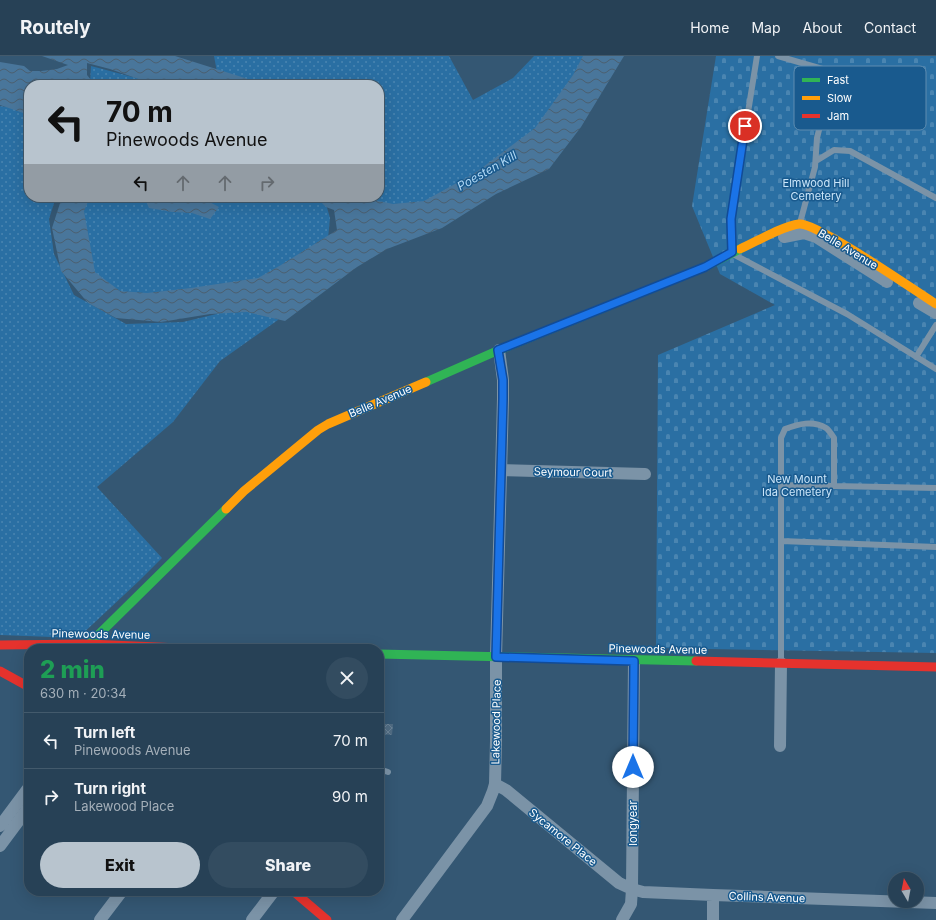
<!DOCTYPE html>
<html lang="en">
<head>
<meta charset="utf-8">
<style>
  :root { --surface:#274156; --page:#334c60; --text:#f1f3f6; --muted:#a4afb9; --line:#435a6c; --accent:#b8c4ce }
  body { margin:0; font-family:Inter,sans-serif; background:var(--page); color:var(--text); height:100vh; display:flex; flex-direction:column; font-size:15px; white-space:nowrap }
  * { box-sizing:border-box; margin:0 }
  p { font-size:13px; color:var(--muted) }
  .icon { flex:none; width:22px; height:22px; fill:none; stroke:currentColor; stroke-width:2; stroke-linecap:round; stroke-linejoin:round }
  .map { position:relative; flex:1; overflow:hidden }
  .drawer { position:absolute; left:24px; top:588px; width:360px; height:252px; display:flex; flex-direction:column; background:var(--surface); border-radius:16px; box-shadow:0 4px 16px #0002,0 0 0 1px var(--line) }
  .drawer>* { flex:none }
  .guide { position:absolute; left:24px; top:24px; width:360px; height:122px; border-radius:16px; box-shadow:0 4px 16px #0002,0 0 0 1px var(--line); background:#b8c4ce; color:#111; overflow:hidden }
  .needle { width:26px; rotate:350deg }
  .buttons { position:absolute; left:888px; top:816px; display:grid; gap:8px }
  .buttons a { display:grid; place-items:center; width:36px; height:36px; border-radius:50%; background:var(--surface); box-shadow:0 4px 16px #0002,0 0 0 1px var(--line); font-size:20px }
  .pin { position:absolute; display:grid; place-items:center; width:34px; height:34px; color:#fff; margin:-17px; border:2px solid #fff; border-radius:50%; box-shadow:0 1px 4px #0007 }
  .me { position:absolute; width:44px; margin:-22px; rotate:0deg; stroke-linejoin:round; filter:drop-shadow(0 0 3px #0008) }
  .turn { display:flex; align-items:center; gap:14px; height:84px; padding:0 16px; font-size:18px }
  .turn .icon { width:52px; height:52px; stroke-width:2.5 }
  .turn b { display:block; font-size:28px; line-height:34px }
  .lanes { display:flex; align-items:center; height:38px; padding:0 16px; background:#0003; justify-content:center; gap:20px; direction:ltr }
  .lanes .off { opacity:.35 }
  .round { display:grid; place-items:center; flex:none; width:42px; height:42px; border-radius:21px; background:var(--page) }
  .head { display:flex; align-items:center; justify-content:space-between; height:68px; padding:0 16px }
  h1 { font-size:24px; font-weight:800; line-height:30px; color:#1e9e55 }
  .action { display:flex; gap:8px; margin-top:auto; padding:8px 16px }
  .action a { flex:1; height:46px; border-radius:24px; background:var(--accent); color:#111; font-size:16px; font-weight:800; line-height:46px; text-align:center }
  .action a+a { background:var(--page); color:var(--text) }
  ul { padding:0; list-style:none }
  li { display:flex; align-items:center; gap:12px; height:56px; padding:0 16px; border-top:1px solid var(--line) }
  li div { flex:1 }
  li b { display:block; font-size:15px }
  li em { font-style:normal }
  header { display:flex; align-items:center; gap:24px; box-sizing:border-box; height:56px; padding:0 20px; background:var(--surface); border-bottom:1px solid var(--line) }
  header strong { font-size:19px }
  nav { display:flex; gap:22px; margin-inline-start:auto; font-size:14px }
  .map>svg:first-child { display:block }
  .cemetery { fill:url(#cemetery-stones) }
  .park { fill:url(#park-dots) }
  .water { fill:url(#water-waves) }
  .building { fill:url(#building-cross-hatch) }
  .lines { fill:none; stroke-linecap:round; stroke-linejoin:round }
  .lane { stroke:#7b93a7; stroke-width:6 }
  .street { stroke:#7b93a7; stroke-width:12 }
  .fast { stroke:#30b455; stroke-width:9 }
  .slow { stroke:#ff9f0a; stroke-width:9 }
  .jam { stroke:#e5322d; stroke-width:9 }
  .route-casing { stroke:#114b97; stroke-width:10 }
  .route { stroke:#1a73e8; stroke-width:7 }
  .labels { text-anchor:middle; stroke-width:3; stroke-linejoin:round; paint-order:stroke }
  .park-label { font-size:11px; fill:#cbe6fa; stroke:#195a8e }
  .street-label { font-size:11px; fill:#fff; stroke:#195a8e }
  .water-label { font-size:12px; font-style:italic; fill:#b1d9f6; stroke:#195a8e }
  .key { fill:#195a8e; stroke:#5e8cb0; stroke-width:1 }
  .key-label { font-size:11px; fill:#fff }
</style>
</head>
<body>
<header>
<strong>Routely</strong>
<nav><a>Home</a><a>Map</a><a>About</a><a>Contact</a></nav>
</header>
<div class="map">
<svg width="936" height="864" viewBox="0 0 936 864">
  <defs>
    <pattern id="cemetery-stones" width="16" height="16" patternUnits="userSpaceOnUse"><rect width="16" height="16" fill="#2a6fa3"/><path d="M2 7V4a2 2 0 0 1 4 0v3zM10 15v-3a2 2 0 0 1 4 0v3z" fill="#4a85b1"/></pattern>
    <pattern id="park-dots" width="8" height="8" patternUnits="userSpaceOnUse"><rect width="8" height="8" fill="#2a6fa3"/><path d="M2 2h.1M6 6h.1" fill="none" stroke="#4a85b1" stroke-width="1.8" stroke-linecap="round"/></pattern>
    <pattern id="water-waves" width="16" height="10" patternUnits="userSpaceOnUse"><rect width="16" height="10" fill="#49769b"/><path d="M0 5q4-4 8 0t8 0" fill="none" stroke="#4b5f70"/></pattern>
    <pattern id="building-cross-hatch" width="8" height="8" patternUnits="userSpaceOnUse"><rect width="8" height="8" fill="#506c83"/><path d="M0 0l8 8M0 8l8-8" fill="none" stroke="#6a8296"/></pattern>
  </defs>
  <rect width="100%" height="100%" fill="#345773"/>
  <path class="cemetery" d="M716,0H936V597L656,592L658,299L775,249L720,218L692,150Z"/>
  <path class="park" d="M214,0H449L473,44L513,22L534,0H594L533,77L481,117L426,146L393,152L348,141H379V29H256L217,16Z
    M91,10L163,29H92L90,27Z
    M0,50L29,54V141H56L49,163L54,198L74,239L126,268L183,266L254,249L330,227L220,305L173,366L97,431L162,502L140,524L78,582L0,579Z
    M88,141H324L330,162L326,203L279,226L152,241L117,235L92,215L81,156Z"/>
  <path class="water" d="M42,0H175L248,23L256,29H176L150,27L110,13L87,7V19L95,29H29V59L0,49V6L24,10L30,15H41L57,13L68,9Z
    M583,0H624L581,71L549,113L496,138L442,172L387,193L357,211L285,265L247,256L210,258L161,266L116,262L88,247L61,215L52,172L62,141H90L84,155L95,216L120,235L147,237L191,232L258,222L281,209L337,174L334,154L326,151L316,141H361L393,148L424,145L475,117L535,72L573,19Z
    M144,141H200L219,151L210,163L192,157L172,156L149,152Z"/>
  <path class="building" d="M379,668H393L392,679L379,678Z"/>
  <g class="lines">
    <path class="lane" d="M757,0L731,163V197L847,258L936,313
      M778,0L826,14L832,22L817,82L815,111L800,167
      M816,105L834,94L850,95L936,142
      M916,301L936,269
      M781,429L936,432
      M781,485L936,491
      M781,607V382L785,373C798,368 813,364 826,372C829,374 832,379 834,382V430
      M379,713L388,716"/>
    <path class="street" d="M784,181L804,177L816,181L887,226
      M919,247L936,257
      M501,414L645,418
      M780,690L781,607
      M495,728L506,734L619,827L632,833L643,836L713,839L936,847
      M0,770L29,731
      M0,790L29,751
      M100,864L122,835
      M252,864L274,835
      M402,864L487,750L493,735L495,728L496,685V601L503,343V324L499,294
      M622,864L631,848L632,833L634,605
      M713,864V839"/>
    <path class="fast" d="M426,326L499,294L705,211L740,193
      M89,588L226,453
      M379,598L696,605"/>
    <path class="slow" d="M740,193C756,186 782,170 799,168C817,166 915,235 936,248
      M226,453L244,435L318,374L328,368L426,326"/>
    <path class="jam" d="M0,589L89,588L202,593
      M696,605L936,611
      M0,615L29,631
      M293,835L327,864"/>
  </g>
  <g class="lines">
    <g class="route-casing">
      <path id="route" d="M633,711L634,605L496,601L503,343V324L498,294L705,211L732,196L731,163L745,70"/>
    </g>
    <use href="#route" class="route"/>
  </g>
  <g class="labels">
    <g class="park-label">
      <text x="816" y="131">Elmwood Hill<tspan x="816" dy="13">Cemetery</tspan></text>
      <text x="797" y="427">New Mount<tspan x="797" dy="13">Ida Cemetery</tspan></text>
    </g>
    <g class="street-label">
      <text transform="translate(848 193) rotate(31)" y="4">Belle Avenue</text>
      <text transform="translate(380 345) rotate(-23)" y="4">Belle Avenue</text>
      <text transform="translate(573 416) rotate(1)" y="4">Seymour Court</text>
      <text transform="translate(101 578) rotate(1)" y="4">Pinewoods Avenue</text>
      <text transform="translate(658 593) rotate(1)" y="4">Pinewoods Avenue</text>
      <text transform="translate(496 666) rotate(-89)" y="4">Lakewood Place</text>
      <text transform="translate(633 767) rotate(-90)" y="4">longyear</text>
      <text transform="translate(563 781) rotate(39)" y="4">Sycamore Place</text>
      <text transform="translate(767 841) rotate(2)" y="4">Collins Avenue</text>
    </g>
    <g class="water-label">
      <text transform="translate(487 115) rotate(-30)" y="4">Poesten Kill</text>
    </g>
  </g>
  <rect x="794" y="10" width="132" height="64" rx="6" class="key"/>
  <rect x="802" y="22" width="18" height="4" fill="#30b455"/>
  <rect x="802" y="40" width="18" height="4" fill="#ff9f0a"/>
  <rect x="802" y="58" width="18" height="4" fill="#e5322d"/>
  <g class="key-label">
    <text x="827" y="28">Fast</text>
    <text x="827" y="46">Slow</text>
    <text x="827" y="64">Jam</text>
  </g>
</svg>
<div class="buttons">
<a><svg class="needle" viewBox="-14 -14 28 28"><path d="M0-13l5 13h-10z" fill="#e53935"/><path d="M0 13l5-13h-10z" fill="#a4afb9"/></svg></a>
</div>
<div class="pin" style="left:745px;top:70px;background:#d93025"><svg class="icon" aria-label="arrive" viewBox="0 0 24 24"><path d="M6 21V4h12l-3 4 3 4H6"/></svg></div>
<svg class="me" style="left:633px;top:711px" viewBox="-20 -20 40 40"><circle r="19" fill="#fff"/><path d="M0-13L10 11 0 6-10 11z" fill="#1a73e8"/></svg>
<div class="guide">
<div class="turn"><svg class="icon" aria-label="left" viewBox="0 0 24 24"><path d="M17 20v-9H6M10 6l-5 5 5 5"/></svg><div><b>70 m</b>Pinewoods Avenue</div></div>
<div class="lanes"><svg class="icon" aria-label="left" viewBox="0 0 24 24"><path d="M17 20v-9H6M10 6l-5 5 5 5"/></svg><svg class="icon off" aria-label="ahead" viewBox="0 0 24 24"><path d="M12 20V5M6 11l6-6 6 6"/></svg><svg class="icon off" aria-label="ahead" viewBox="0 0 24 24"><path d="M12 20V5M6 11l6-6 6 6"/></svg><svg class="icon off" aria-label="right" viewBox="0 0 24 24"><path d="M7 20v-9h11M14 6l5 5-5 5"/></svg></div>
</div>
<section class="drawer">
<div class="head"><div><h1>2 min</h1><p>630 m · 20:34</p></div><a class="round"><svg class="icon" aria-label="close" viewBox="0 0 24 24"><path d="M6 6l12 12M18 6L6 18"/></svg></a></div>
<ul>
<li><svg class="icon" aria-label="left" viewBox="0 0 24 24"><path d="M17 20v-9H6M10 6l-5 5 5 5"/></svg><div><b>Turn left</b><p>Pinewoods Avenue</p></div><em>70 m</em></li>
<li><svg class="icon" aria-label="right" viewBox="0 0 24 24"><path d="M7 20v-9h11M14 6l5 5-5 5"/></svg><div><b>Turn right</b><p>Lakewood Place</p></div><em>90 m</em></li>
</ul>
<div class="action"><a>Exit</a><a>Share</a></div>
</section>
</div>
</body>
</html>
